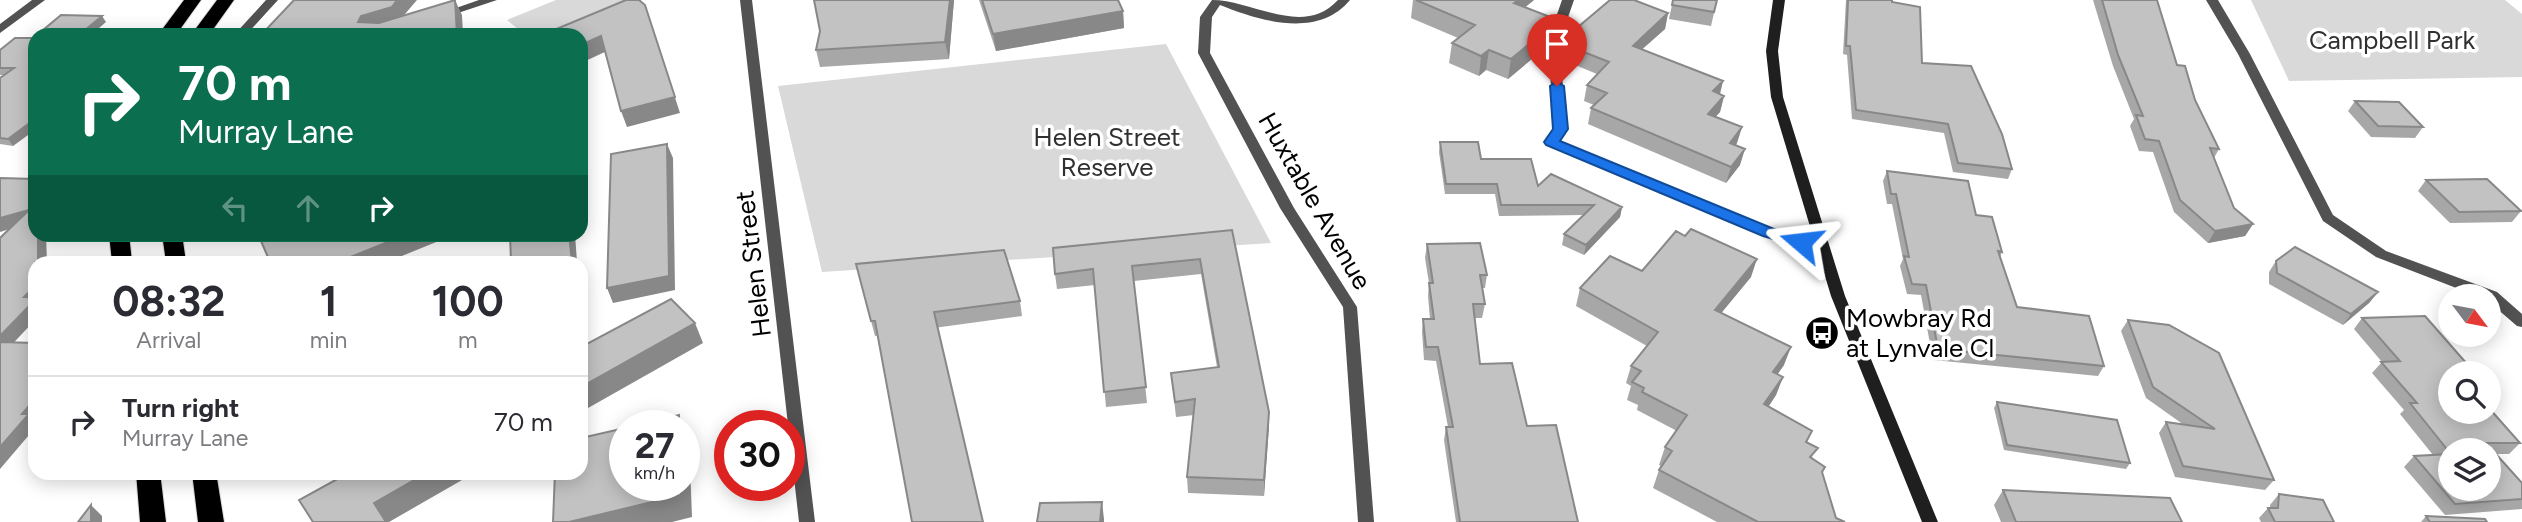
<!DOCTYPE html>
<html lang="en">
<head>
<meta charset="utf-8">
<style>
  :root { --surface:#fff; --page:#f2f2f3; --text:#2b2b33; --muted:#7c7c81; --line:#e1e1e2 }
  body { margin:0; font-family:Figtree,sans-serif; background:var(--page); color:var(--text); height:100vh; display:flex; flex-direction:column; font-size:26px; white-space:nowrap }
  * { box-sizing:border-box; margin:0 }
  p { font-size:23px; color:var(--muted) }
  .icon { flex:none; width:38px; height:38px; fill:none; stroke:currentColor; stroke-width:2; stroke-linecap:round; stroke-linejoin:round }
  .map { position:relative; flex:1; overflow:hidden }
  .sheet { position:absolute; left:28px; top:256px; width:560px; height:224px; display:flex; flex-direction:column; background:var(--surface); border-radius:21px; box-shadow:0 4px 18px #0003 }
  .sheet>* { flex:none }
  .top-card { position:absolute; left:28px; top:28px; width:560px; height:214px; border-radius:21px; box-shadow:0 4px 18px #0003; background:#0b6e4f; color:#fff; overflow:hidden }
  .needle { width:46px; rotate:122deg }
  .controls { position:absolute; left:2438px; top:284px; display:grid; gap:14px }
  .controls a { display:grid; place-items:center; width:63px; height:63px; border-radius:50%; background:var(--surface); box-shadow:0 4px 18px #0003; font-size:35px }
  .speed { position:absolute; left:609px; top:410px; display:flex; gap:14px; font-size:35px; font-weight:700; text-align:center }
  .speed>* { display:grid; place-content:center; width:91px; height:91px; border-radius:50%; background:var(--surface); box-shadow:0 4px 18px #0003; line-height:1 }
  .speed small { font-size:18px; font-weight:400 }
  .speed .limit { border:10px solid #d22; background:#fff; color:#111 }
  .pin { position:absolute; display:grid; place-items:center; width:60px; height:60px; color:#fff; margin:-72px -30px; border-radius:50% 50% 50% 0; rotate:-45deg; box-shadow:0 0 7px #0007 }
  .pin .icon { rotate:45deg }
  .me { position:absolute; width:77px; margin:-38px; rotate:287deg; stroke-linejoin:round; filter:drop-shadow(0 0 5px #0008) }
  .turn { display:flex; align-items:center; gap:24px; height:147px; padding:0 35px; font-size:32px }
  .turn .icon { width:91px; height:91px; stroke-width:2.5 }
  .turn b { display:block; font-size:49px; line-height:60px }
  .lanes { display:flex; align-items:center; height:66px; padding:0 35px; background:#0003; justify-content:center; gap:35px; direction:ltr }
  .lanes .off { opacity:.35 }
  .eta { display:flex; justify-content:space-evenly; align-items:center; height:119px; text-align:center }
  .eta b { font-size:42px; font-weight:700; line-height:49px }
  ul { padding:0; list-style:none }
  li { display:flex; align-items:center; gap:21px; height:91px; padding:0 35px; border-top:2px solid var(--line) }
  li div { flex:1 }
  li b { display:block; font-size:26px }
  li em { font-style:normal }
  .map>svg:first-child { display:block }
  .green { fill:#d9d9d9 }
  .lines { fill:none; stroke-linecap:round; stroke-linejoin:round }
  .highway-casing { stroke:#dbdbdb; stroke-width:2 }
  .lane { fill:#525252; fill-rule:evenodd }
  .street { fill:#525252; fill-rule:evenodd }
  .secondary { fill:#1f1f1f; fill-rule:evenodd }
  .highway { fill:#000; fill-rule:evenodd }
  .wall { fill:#a7a7a7 }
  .shaded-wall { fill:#888 }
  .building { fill:#c2c2c2; stroke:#888; stroke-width:2 }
  .route { fill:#1a73e8; stroke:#114b97; stroke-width:2 }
  .labels { text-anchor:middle; stroke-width:7; stroke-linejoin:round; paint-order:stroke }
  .park-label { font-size:26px; fill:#303030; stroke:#fff }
  .street-label { font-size:26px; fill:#000; stroke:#fff }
  .poi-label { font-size:26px; fill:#000; stroke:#fff; text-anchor:start }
</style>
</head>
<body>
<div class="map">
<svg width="2522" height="522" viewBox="0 0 2522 522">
  <rect width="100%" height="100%" fill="#fff"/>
  <path class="green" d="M556,0H634L551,35H525L507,20Z
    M2251,0H2505L2522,14V77L2289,81Z
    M1166,44L1271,243L822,272L778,86Z"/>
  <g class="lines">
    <g class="highway-casing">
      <path id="highway" d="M184,0H201L176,35H158Z
        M217,0H234L209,35H191Z
        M109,234H129L132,262H112Z
        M162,234H182L186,262H166Z
        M136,472H160L166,522H140Z
        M192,472H216L224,522H198Z"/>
    </g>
    <path class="lane" d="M1562,0H1574L1559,43L1567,129L1555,145L1551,146L1545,142L1555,129L1547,43Z"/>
    <path class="street" d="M32,0H45L0,33V24Z
      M266,0H278L246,35H234Z
      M479,0H497L446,17H438L436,15Z
      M740,0H752L815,522H799Z
      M1212,0C1253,0 1303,38 1338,0H1350C1318,39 1260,21 1220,5L1212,17L1210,53L1294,208L1357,307L1374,522H1358L1343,307L1280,208L1198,53L1200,17Z
      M2206,0H2218L2250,54L2333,215L2386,251L2497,292L2522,314V327L2517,326L2488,301V296H2477L2376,257L2323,221L2238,54Z
      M1551,138L1773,230L1828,246L1830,249L1823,254L1763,236L1547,145L1545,142Z"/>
    <path class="secondary" d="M1773,0H1785L1778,51L1783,97L1845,296L1938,522H1922L1831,296L1771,97L1766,51Z"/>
    <use href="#highway" class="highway"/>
  </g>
  <path class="wall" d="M814,0H954L949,59L820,67L816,50L820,31Z
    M979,0H1118L1123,11L1124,28L996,51Z
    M1413,0H1534L1525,7L1545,48L1508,79L1486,70L1479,76L1449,63L1452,43L1458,38L1411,18Z
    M1673,0H1717L1711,26L1669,19Z
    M1846,0H1892V2L1922,63L2012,169L2008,179L1953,172L1944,133L1852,119L1847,55L1843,54Z
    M2093,0H2157L2177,65L2219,149L2214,158L2234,208L2253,224L2245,236L2208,243L2174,212L2153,152L2139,151L2130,126L2134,119L2113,66Z
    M1668,13L1665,29L1642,49L1723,81L1720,94L1724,96L1720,112L1715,117L1742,127L1736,145L1740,165L1726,183L1588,124L1591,108L1594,105L1584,101L1587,85L1597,74L1563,60V54L1565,38Z
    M15,38L13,146L0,144V78L4,75H0V50Z
    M2355,101L2423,127L2415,138L2371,137L2348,111Z
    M1440,142L1481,159L1538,186L1622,207L1620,217L1584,255L1562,245L1564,234L1583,215L1499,216L1495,194H1445L1439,152Z
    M1887,171L1976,215L2002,252L2000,257L2017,307L2104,366L2098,376L1933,360L1921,295L1907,294L1900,266L1903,259L1892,204H1887L1883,181Z
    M2426,180L2521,211L2512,222L2450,223L2418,191Z
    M1232,230L1269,412L1264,496L1188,493L1187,477L1194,415L1176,417L1171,373L1217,367L1201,274L1134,281L1147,403L1106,407L1095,285L1057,289L1055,274Z
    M1427,244L1487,275L1485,288H1482L1485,304L1482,318H1475L1480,364L1527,426L1578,522H1456L1444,440L1446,427H1448L1436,361L1424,360L1422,332L1423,319H1430L1428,296L1429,283L1425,258Z
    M2276,261L2378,292L2369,303L2343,325L2269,284V272Z
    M856,264L1020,301L1022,316L875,336Z
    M1642,271L1751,277L1721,313L1784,365L1777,375L1783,377L1776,395L1769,406L1812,431L1807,442L1813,459L1822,473L1836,518L1845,522H1717L1653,488L1659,470L1661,466L1659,465L1665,447L1677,431L1637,410L1638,405L1627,400L1631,386L1626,383L1631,366L1647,346L1576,306L1580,288Z
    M2362,318L2450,373L2520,443L2509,454H2496L2522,483V509L2445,515L2404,467L2414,456L2433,455L2400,414L2404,410L2372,373L2382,362L2354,329Z
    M2128,320L2274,480L2265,490L2175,477L2159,433L2166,422L2184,425L2146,398L2121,331Z
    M1997,402L2130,463L2126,469L2004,450L1994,408Z
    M2003,490L2182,522H2001L1994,505Z
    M2279,494L2334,522H2261L2259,518L2268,508H2270V505Z
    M2426,516L2487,522H2421Z"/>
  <path class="shaded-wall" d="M397,0H417L399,21L367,35L358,22L361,16Z
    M455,0L462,15L463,35H457Z
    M950,0H954L949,59L945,42Z
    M1514,0H1534L1517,14Z
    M645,5L680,113L627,127L621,111Z
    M1123,11L1124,28L996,51L993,34Z
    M1668,13L1665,29L1629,61L1633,46Z
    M102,16L106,22L91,35H79Z
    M1548,28L1545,48L1508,79L1511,59Z
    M601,36L607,51L581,63V45Z
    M1489,50L1486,70L1479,76L1481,56Z
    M1723,81L1719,97L1713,91Z
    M1724,96L1720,112L1703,130L1708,114Z
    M35,119V130L13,146L8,139Z
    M1742,127L1737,143L1726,159L1730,143Z
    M667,144L673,158L675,290L613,303L607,288Z
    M1745,149L1740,165L1726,183L1731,167Z
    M1622,207L1620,217L1584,255L1586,245Z
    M29,210L35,221L0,232V218Z
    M2253,224L2245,236L2208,243L2215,231Z
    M38,234H46L47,262H38Z
    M408,234H456L387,262H338Z
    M569,234H575L577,262H572Z
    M1757,259L1751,277L1709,328L1715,310Z
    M35,286V320L4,353L0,349V336L24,297Z
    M2378,292L2369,303L2343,325L2351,314Z
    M581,306L584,341L581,342Z
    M695,323L703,343L581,412V387Z
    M1791,347L1784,365L1766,390L1773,372Z
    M1783,377L1776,395L1758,422L1764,404Z
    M35,399V428L0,469V447L22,414Z
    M1269,412V427L1264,496V480Z
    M679,415L683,425H679Z
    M684,427L689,438L692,517L672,522H569L681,485H684Z
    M428,472H476L389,522H386L374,503Z
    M1102,502L1104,519V522H1100Z
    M91,505L102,516V522H91Z"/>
  <path class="building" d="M294,0H397L392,7L361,16L358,22L379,23L455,0L457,35H261Z
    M626,0H639L645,5L675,97L621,111L601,36L581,45V35H542Z
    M814,0H950L945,42L816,50L820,31Z
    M982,0H1118L1123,11L993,34Z
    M1416,0H1519L1514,3L1550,17L1548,28L1511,59L1489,50L1481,56L1452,43L1475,25Z
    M1610,0H1634L1668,13L1633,46L1723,81L1713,91L1724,96L1708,114L1742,127L1730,143L1745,149L1731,167L1591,108L1607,93L1587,85L1609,62L1566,45L1565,38Z
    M1673,0H1717L1714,12L1672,5Z
    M1848,0H1892V2L1920,7L1922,63L1971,66L2002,134L2012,169L1958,163L1948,124L1856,110L1850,46H1846Z
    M2102,0H2157L2177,65L2185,66L2195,100L2219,149L2210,148L2234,208L2253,224L2215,231L2180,200L2159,141L2145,139L2136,115L2143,116L2118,55Z
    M61,15L102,16L79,35H37Z
    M35,37V119L8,139L0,138V78L14,68H0V50L15,38H33Z
    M2355,101L2399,102L2423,127L2378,126Z
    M1440,142H1478L1481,159H1531L1538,186L1551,174L1622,207L1586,245L1564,234L1594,205H1501L1497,184H1446Z
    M667,144L669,276L607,288L611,154Z
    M1887,171L1968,181L1976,215L1992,217L2002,252L1998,251L2017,307L2089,316L2104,366L1938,349L1926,285L1912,284L1904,256L1909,257L1896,194H1891Z
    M0,178L35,179V234H38V262H35V286L24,297L35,298V300L0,336V238L29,210L0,218Z
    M2487,179L2521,211L2459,212L2426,180Z
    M1691,229L1757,259L1715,310L1791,347L1773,372L1783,377L1764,404L1812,431L1806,442L1818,448L1810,457L1825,467L1822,472L1836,518L1845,522H1758L1659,470L1672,451L1665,447L1687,415L1642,392L1644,388L1632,382L1641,371L1631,366L1658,332L1580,288L1610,256L1642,271L1676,231L1685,236Z
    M1232,230L1269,412L1264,480L1187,477L1195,399L1175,402L1171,373L1219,367L1200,259L1132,266L1146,387L1104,392L1093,269L1055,274L1053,248Z
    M258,234H408L338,262H270Z
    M510,234H569L572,262H511Z
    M1480,243L1487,275H1480L1485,304H1473L1480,364L1512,363L1527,426L1556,425L1578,522H1460L1446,427H1453L1438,347H1426L1423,319H1434L1429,283H1433L1427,244Z
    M2295,247L2378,292L2351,314L2277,273L2276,261Z
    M1004,250L1020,301L934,312L983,522H912L875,321H871L856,264Z
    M671,299L695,323L581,387V347Z
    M2425,316L2475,373H2450V411H2488V407L2520,443H2486L2522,483V499L2455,504L2414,456L2450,454V488H2488V450H2450V453L2410,403H2417L2381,362L2400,361L2362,318Z
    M2128,320L2169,325L2219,353L2274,480L2183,466L2166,422L2215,429L2153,387Z
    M0,342L35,343V399L22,414H29L0,447Z
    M2488,387L2494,393L2488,394Z
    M1997,402L2117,420L2130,463L2007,445Z
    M679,415V425H636Z
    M625,428V485H681V495L569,522H553L555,472H581V438Z
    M350,472H428L374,503L386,522H313L299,500Z
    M2003,490L2170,498L2182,522H2016Z
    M2279,494L2323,500L2334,522H2275L2268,508H2278Z
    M1102,502L1100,522H1037L1040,503Z
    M91,505V522H78Z
    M2426,516L2485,519L2487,522H2430Z"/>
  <path class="route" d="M1557,82L1564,86L1568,129L1560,141L1774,229L1806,238V246L1801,247L1763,236L1546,145L1544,142L1553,129L1550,86Z"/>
  <defs>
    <g id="bus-disc" transform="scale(1.75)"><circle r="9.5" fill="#000" stroke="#fff"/><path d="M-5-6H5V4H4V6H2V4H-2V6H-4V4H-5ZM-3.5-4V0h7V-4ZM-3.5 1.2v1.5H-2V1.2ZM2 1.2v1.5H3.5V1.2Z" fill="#fff"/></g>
  </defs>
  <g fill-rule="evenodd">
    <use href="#bus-disc" x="1822" y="333"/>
  </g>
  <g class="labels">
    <g class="park-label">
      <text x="2392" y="49">Campbell Park</text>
      <text x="1107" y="146">Helen Street<tspan x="1107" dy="30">Reserve</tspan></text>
    </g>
    <g class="street-label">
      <text transform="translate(1315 201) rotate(60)" y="9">Huxtable Avenue</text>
      <text transform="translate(753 264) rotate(-97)" y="9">Helen Street</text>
    </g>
    <g class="poi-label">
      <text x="1846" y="327">Mowbray Rd<tspan x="1846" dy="30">at Lynvale Cl</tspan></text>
    </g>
  </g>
</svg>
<div class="controls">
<a><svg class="needle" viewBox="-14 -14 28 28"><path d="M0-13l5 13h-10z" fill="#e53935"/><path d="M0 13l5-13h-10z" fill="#7c7c81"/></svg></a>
<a><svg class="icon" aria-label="search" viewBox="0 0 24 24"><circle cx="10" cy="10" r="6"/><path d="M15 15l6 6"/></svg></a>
<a><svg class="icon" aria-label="layers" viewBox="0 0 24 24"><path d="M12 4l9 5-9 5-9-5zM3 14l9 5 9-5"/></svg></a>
</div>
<div class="speed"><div>27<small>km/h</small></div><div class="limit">30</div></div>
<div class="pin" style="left:1557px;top:86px;background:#d93025"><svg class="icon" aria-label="arrive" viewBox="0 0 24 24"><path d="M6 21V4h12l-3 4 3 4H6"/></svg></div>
<svg class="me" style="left:1801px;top:242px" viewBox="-20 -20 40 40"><path d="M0-17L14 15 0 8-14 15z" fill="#1a73e8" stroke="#fff" stroke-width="4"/></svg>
<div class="top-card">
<div class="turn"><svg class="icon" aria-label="right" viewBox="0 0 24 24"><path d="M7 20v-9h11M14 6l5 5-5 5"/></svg><div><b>70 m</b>Murray Lane</div></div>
<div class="lanes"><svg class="icon off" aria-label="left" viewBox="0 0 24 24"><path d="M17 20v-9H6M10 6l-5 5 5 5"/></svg><svg class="icon off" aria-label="ahead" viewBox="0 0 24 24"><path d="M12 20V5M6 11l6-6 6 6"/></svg><svg class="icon" aria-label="right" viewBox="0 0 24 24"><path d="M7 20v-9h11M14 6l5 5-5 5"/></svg></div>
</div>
<section class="sheet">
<div class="eta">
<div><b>08:32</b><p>Arrival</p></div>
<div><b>1</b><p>min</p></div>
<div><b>100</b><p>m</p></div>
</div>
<ul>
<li><svg class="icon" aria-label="right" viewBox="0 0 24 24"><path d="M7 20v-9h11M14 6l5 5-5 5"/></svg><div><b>Turn right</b><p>Murray Lane</p></div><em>70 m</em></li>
</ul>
</section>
</div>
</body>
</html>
